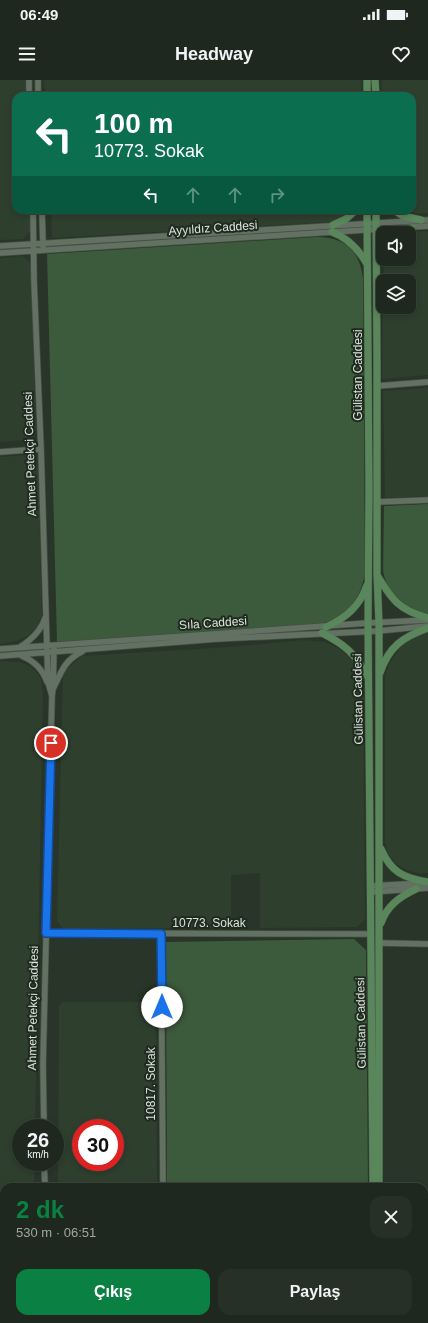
<!DOCTYPE html>
<html lang="tr">
<head>
<meta charset="utf-8">
<style>
  :root { --surface:#1e281e; --page:#263027; --text:#f1f3f6; --muted:#a1a6a4; --line:#3c443c; --accent:#0b8043 }
  body { margin:0; font-family:Helvetica,sans-serif; background:var(--page); color:var(--text); height:100vh; display:flex; flex-direction:column; font-size:15px; white-space:nowrap }
  * { box-sizing:border-box; margin:0 }
  p { font-size:13px; color:var(--muted) }
  .icon { flex:none; width:22px; height:22px; fill:none; stroke:currentColor; stroke-width:2; stroke-linecap:round; stroke-linejoin:round }
  .map { position:relative; flex:1; overflow:hidden }
  .side { position:absolute; left:0px; top:1103px; width:428px; height:140px; display:flex; flex-direction:column; background:var(--surface); border-radius:12px 12px 0 0; box-shadow:0 2px 6px #0003,0 0 0 1px var(--line) }
  .side>* { flex:none }
  .banner { position:absolute; left:12px; top:12px; width:404px; height:122px; border-radius:12px; box-shadow:0 2px 6px #0003,0 0 0 1px var(--line); background:#0b6e4f; color:#fff; overflow:hidden }
  .controls { position:absolute; left:376px; top:146px; display:grid; gap:8px }
  .controls a { display:grid; place-items:center; width:40px; height:40px; border-radius:8px; background:var(--surface); box-shadow:0 2px 6px #0003,0 0 0 1px var(--line); font-size:20px }
  .speed { position:absolute; left:12px; top:1039px; display:flex; gap:8px; font-size:20px; font-weight:700; text-align:center }
  .speed>* { display:grid; place-content:center; width:52px; height:52px; border-radius:50%; background:var(--surface); box-shadow:0 2px 6px #0003,0 0 0 1px var(--line); line-height:1 }
  .speed small { font-size:10px; font-weight:400 }
  .speed .limit { border:6px solid #d22; background:#fff; color:#111 }
  .pin { position:absolute; display:grid; place-items:center; width:34px; height:34px; color:#fff; margin:-17px; border:2px solid #fff; border-radius:50%; box-shadow:0 1px 4px #0007 }
  .me { position:absolute; width:44px; margin:-22px; rotate:0deg; stroke-linejoin:round; filter:drop-shadow(0 0 3px #0008) }
  .turn { display:flex; align-items:center; gap:14px; height:84px; padding:0 16px; font-size:18px }
  .turn .icon { width:52px; height:52px; stroke-width:2.5 }
  .turn b { display:block; font-size:28px; line-height:34px }
  .lanes { display:flex; align-items:center; height:38px; padding:0 16px; background:#0003; justify-content:center; gap:20px; direction:ltr }
  .lanes .off { opacity:.35 }
  .round { display:grid; place-items:center; flex:none; width:42px; height:42px; border-radius:12px; background:var(--page) }
  .overview { display:flex; align-items:center; justify-content:space-between; height:68px; padding:0 16px }
  h1 { font-size:24px; font-weight:800; line-height:30px; color:var(--accent) }
  .cta { display:flex; gap:8px; margin-top:auto; padding:8px 16px }
  .cta a { flex:1; height:46px; border-radius:12px; background:var(--accent); color:#fff; font-size:16px; font-weight:800; line-height:46px; text-align:center }
  .cta a+a { background:var(--page); color:var(--text) }
  .status { display:flex; justify-content:space-between; align-items:center; height:28px; padding:0 20px; background:var(--surface); direction:ltr }
  .status svg { height:11px; fill:currentColor }
  header { display:flex; justify-content:space-between; align-items:center; height:52px; padding:0 16px; background:var(--surface); font-size:18px; font-weight:800 }
  .map>svg:first-child { display:block }
  .built { fill:#2e3f2e; fill-rule:evenodd }
  .green { fill:#3c5a3c }
  .lines { fill:none; stroke-linecap:round; stroke-linejoin:round }
  .minor-casing { stroke:#465045; stroke-width:7 }
  .major-casing { stroke:#465045; stroke-width:8 }
  .minor { stroke:#637163; stroke-width:5.5 }
  .major { stroke:#59865b; stroke-width:7 }
  .route-casing { stroke:#114b97; stroke-width:10 }
  .route { stroke:#1a73e8; stroke-width:7 }
  .labels { text-anchor:middle; stroke-width:4; stroke-linejoin:round; paint-order:stroke }
  .street-label { font-size:12px; fill:#dbe3da; stroke:#1f2b1f }
</style>
</head>
<body>
<div class="status"><b>06:49</b><svg viewBox="0 0 49 12"><path d="M0 12V9h3v3zM5 12V6h3v6zM10 12V3h3v9zM15 12V0h3v12zM26 1h20v11H26zM47 4h2v5h-2z"/></svg></div>
<header><svg class="icon" aria-label="menu" viewBox="0 0 24 24"><path d="M4 6h16M4 12h16M4 18h16"/></svg>Headway<svg class="icon" aria-label="heart" viewBox="0 0 24 24"><path d="M12 20l-8-8c-3-5 5-10 8-4 3-6 11-1 8 4z"/></svg></header>
<div class="map">
<svg width="428" height="1243" viewBox="0 0 428 1243">
  <rect width="100%" height="100%" fill="#283528"/>
  <path class="built" d="M0,0H25L26,16H16V130H30V151L23,159L0,160Z
    M44,0H361L362,16H45Z
    M382,0H428V133H415L407,130H412V16H382Z
    M51,130H351L339,139L329,142L52,158Z
    M428,151V295L382,299L383,207V227H409V201H383L384,179H409V153L413,152Z
    M23,176L31,184L36,351L27,360L0,362V178Z
    M428,308V416L385,418L383,311Z
    M26,375L38,386L42,535L37,547L28,556L17,561L0,564V377Z
    M428,552V793L420,794L407,790L396,784L388,774L385,762V596L389,584L400,567L405,562L419,554Z
    M303,560L325,562L340,569L349,577L357,587L363,604L365,840L357,847L260,848V793L231,795V848L63,849L57,841L63,592L82,576L230,567Z
    M0,581L20,582L31,587L38,594L41,599L43,614L35,1048H21V1082H35L34,1107H4V1180L0,1184Z
    M63,922H152L156,926L157,1107H58L59,926ZM81,1048H115V1082H81Z"/>
  <path class="green" d="M316,157C344,157 359,169 363,198L365,493C360,521 346,539 318,544L57,562L47,174Z
    M428,424V534C406,528 386,514 383,490L384,426Z
    M354,859L366,870L368,1107H167L166,862Z
    M0,1220H4V1239H363V1243H0Z"/>
  <g class="lines">
    <g class="minor-casing">
      <path id="minor" d="M29,0V16
        M38,0V16
        M33,130L34,201L41,369L48,602L52,616
        M42,130L43,166
        M0,166L428,140
        M0,173L428,146
        M377,306L428,302
        M0,372L41,369
        M377,422L428,420
        M20,567C31,560 41,551 45,538
        M0,569L368,543L428,540
        M0,576L216,559L378,551L428,546
        M22,576C34,581 43,590 47,602
        M54,607C62,590 65,580 83,571
        M371,806L424,803
        M371,812L428,808
        M46,853L371,854
        M161,854L163,1107
        M379,863L428,864
        M44,1048L43,984L52,616L53,609L54,566
        M44,1082L45,1107
        M0,1193L4,1192
        M0,1214H4
        M95,1239L98,1243
        M65,1243L67,1239"/>
    </g>
    <g class="major-casing">
      <path id="major" d="M367,0V16
        M375,0L376,16
        M367,130L369,412L368,543L373,1107
        M376,130L377,285V494L379,543V1107
        M394,130L403,136L421,140
        M333,145L346,139L356,130
        M332,152C348,158 359,170 367,184
        M400,153L412,148
        M378,180L383,169
        M377,495C392,520 399,530 428,538
        M326,547C346,538 360,526 367,505
        M322,553C344,564 356,574 367,596
        M380,593C389,566 403,557 428,548
        M381,769C391,792 403,798 428,802
        M381,843C387,826 399,817 416,809
        M380,1239V1243
        M374,1243V1239"/>
    </g>
    <use href="#minor" class="minor"/>
    <use href="#major" class="major"/>
  </g>
  <g class="lines">
    <g class="route-casing">
      <path id="route" d="M51,663L46,853L161,854L162,927"/>
    </g>
    <use href="#route" class="route"/>
  </g>
  <g class="labels">
    <g class="street-label">
      <text transform="translate(213 148) rotate(-4)" y="4">Ayyıldız Caddesi</text>
      <text transform="translate(358 295) rotate(-90)" y="4">Gülistan Caddesi</text>
      <text transform="translate(30 374) rotate(-92)" y="4">Ahmet Petekçi Caddesi</text>
      <text transform="translate(213 543) rotate(-4)" y="4">Sıla Caddesi</text>
      <text transform="translate(358 619) rotate(-91)" y="4">Gülistan Caddesi</text>
      <text x="209" y="847">10773. Sokak</text>
      <text transform="translate(33 928) rotate(-89)" y="4">Ahmet Petekçi Caddesi</text>
      <text transform="translate(361 943) rotate(-91)" y="4">Gülistan Caddesi</text>
      <text transform="translate(151 1004) rotate(-90)" y="4">10817. Sokak</text>
    </g>
  </g>
</svg>
<div class="controls">
<a><svg class="icon" aria-label="sound" viewBox="0 0 24 24"><path d="M4 9h4l5-4v14l-5-4H4zM17 9q2 3 0 6"/></svg></a>
<a><svg class="icon" aria-label="layers" viewBox="0 0 24 24"><path d="M12 4l9 5-9 5-9-5zM3 14l9 5 9-5"/></svg></a>
</div>
<div class="speed"><div>26<small>km/h</small></div><div class="limit">30</div></div>
<div class="pin" style="left:51px;top:663px;background:#d93025"><svg class="icon" aria-label="arrive" viewBox="0 0 24 24"><path d="M6 21V4h12l-3 4 3 4H6"/></svg></div>
<svg class="me" style="left:162px;top:927px" viewBox="-20 -20 40 40"><circle r="19" fill="#fff"/><path d="M0-13L10 11 0 6-10 11z" fill="#1a73e8"/></svg>
<div class="banner">
<div class="turn"><svg class="icon" aria-label="left" viewBox="0 0 24 24"><path d="M17 20v-9H6M10 6l-5 5 5 5"/></svg><div><b>100 m</b>10773. Sokak</div></div>
<div class="lanes"><svg class="icon" aria-label="left" viewBox="0 0 24 24"><path d="M17 20v-9H6M10 6l-5 5 5 5"/></svg><svg class="icon off" aria-label="ahead" viewBox="0 0 24 24"><path d="M12 20V5M6 11l6-6 6 6"/></svg><svg class="icon off" aria-label="ahead" viewBox="0 0 24 24"><path d="M12 20V5M6 11l6-6 6 6"/></svg><svg class="icon off" aria-label="right" viewBox="0 0 24 24"><path d="M7 20v-9h11M14 6l5 5-5 5"/></svg></div>
</div>
<section class="side">
<div class="overview"><div><h1>2 dk</h1><p>530 m · 06:51</p></div><a class="round"><svg class="icon" aria-label="close" viewBox="0 0 24 24"><path d="M6 6l12 12M18 6L6 18"/></svg></a></div>
<div class="cta"><a>Çıkış</a><a>Paylaş</a></div>
</section>
</div>
</body>
</html>
